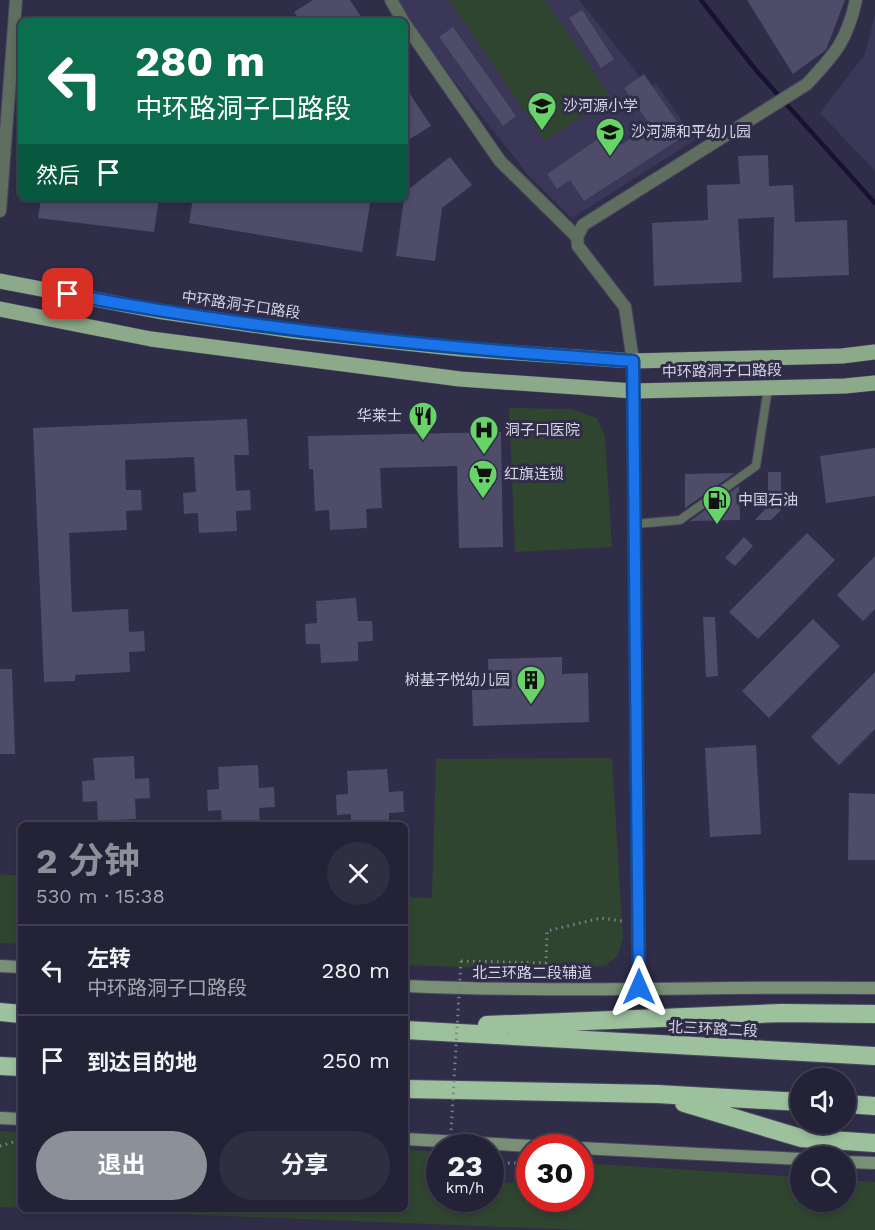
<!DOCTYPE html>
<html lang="zh">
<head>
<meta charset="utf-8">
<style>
  :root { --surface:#242236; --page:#302f42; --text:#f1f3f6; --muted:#a3a4ad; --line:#413f51; --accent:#8c9099 }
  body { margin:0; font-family:"Work Sans","Noto Sans SC",sans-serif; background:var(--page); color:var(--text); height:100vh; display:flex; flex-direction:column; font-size:22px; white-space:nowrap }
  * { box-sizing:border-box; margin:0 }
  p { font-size:20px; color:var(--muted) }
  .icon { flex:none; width:33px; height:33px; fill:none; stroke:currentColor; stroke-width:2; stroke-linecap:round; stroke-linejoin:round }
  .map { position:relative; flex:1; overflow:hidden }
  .sheet { position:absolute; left:18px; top:822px; width:390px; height:390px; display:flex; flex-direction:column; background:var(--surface); border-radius:9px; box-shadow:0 3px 9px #0003,0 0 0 2px var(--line) }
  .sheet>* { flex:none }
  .banner { position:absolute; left:18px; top:18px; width:390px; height:183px; border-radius:9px; box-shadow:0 3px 9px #0003,0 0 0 2px var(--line); background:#0b6e4f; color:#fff; overflow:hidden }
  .tools { position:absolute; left:790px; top:1068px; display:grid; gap:12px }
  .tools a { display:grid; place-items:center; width:66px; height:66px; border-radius:50%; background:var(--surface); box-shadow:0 3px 9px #0003,0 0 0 2px var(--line); font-size:30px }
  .speed { position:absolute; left:426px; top:1134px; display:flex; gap:12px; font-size:30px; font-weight:700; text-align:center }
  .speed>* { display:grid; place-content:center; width:78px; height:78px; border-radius:50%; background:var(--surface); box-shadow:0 3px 9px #0003,0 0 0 2px var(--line); line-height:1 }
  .speed small { font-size:15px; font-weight:400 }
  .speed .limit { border:9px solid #d22; background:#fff; color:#111 }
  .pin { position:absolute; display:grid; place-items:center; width:51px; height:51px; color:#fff; margin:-26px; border-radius:12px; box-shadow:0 3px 9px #0006 }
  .me { position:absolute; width:66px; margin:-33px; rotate:0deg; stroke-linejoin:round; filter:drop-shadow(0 0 4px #0008) }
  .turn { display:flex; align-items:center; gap:21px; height:126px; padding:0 18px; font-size:27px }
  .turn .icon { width:78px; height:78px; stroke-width:2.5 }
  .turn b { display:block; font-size:42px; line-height:51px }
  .then { display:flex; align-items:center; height:57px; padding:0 18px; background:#0003; gap:12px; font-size:22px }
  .round { display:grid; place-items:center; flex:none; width:63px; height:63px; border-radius:32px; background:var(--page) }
  .headline { display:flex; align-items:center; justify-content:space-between; height:102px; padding:0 18px }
  h1 { font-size:36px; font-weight:700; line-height:45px; color:var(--accent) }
  .action { display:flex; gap:12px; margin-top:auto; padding:12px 18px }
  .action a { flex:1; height:69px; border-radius:36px; background:var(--accent); color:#fff; font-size:24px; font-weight:700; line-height:69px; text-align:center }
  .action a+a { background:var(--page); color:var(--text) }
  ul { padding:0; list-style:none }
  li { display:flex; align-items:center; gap:18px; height:90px; padding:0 18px; border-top:2px solid var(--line) }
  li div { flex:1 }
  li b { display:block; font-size:22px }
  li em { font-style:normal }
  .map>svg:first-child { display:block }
  .built { fill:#3a3758 }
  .green { fill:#30452f }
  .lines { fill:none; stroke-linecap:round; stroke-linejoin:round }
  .stream { stroke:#171133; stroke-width:4.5 }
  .building { fill:#4e4c68 }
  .lane-casing { stroke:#4a4861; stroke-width:10 }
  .street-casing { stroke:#4a4861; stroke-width:14 }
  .secondary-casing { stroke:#4a4861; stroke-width:14 }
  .primary-casing { stroke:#4a4861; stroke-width:16 }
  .highway-casing { stroke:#4a4861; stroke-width:20 }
  .path { stroke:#807e94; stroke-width:3; stroke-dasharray:1.5 4.5; stroke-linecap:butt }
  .lane { stroke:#5f6e5f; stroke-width:8 }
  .street { stroke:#5f6e5f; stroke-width:12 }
  .secondary { stroke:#799077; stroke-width:12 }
  .primary { stroke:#8caa8a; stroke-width:15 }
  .highway { stroke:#9dc19c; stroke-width:18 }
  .path-bridge { stroke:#807e94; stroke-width:3; stroke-dasharray:1.5 4.5; stroke-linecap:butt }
  .route-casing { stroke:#114b97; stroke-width:15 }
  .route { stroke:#1a73e8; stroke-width:10 }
  .labels { text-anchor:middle; stroke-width:6; stroke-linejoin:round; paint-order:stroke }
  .poi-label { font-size:15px; fill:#d5d4e5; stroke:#302d48; text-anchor:start }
  .street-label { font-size:15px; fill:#d5d4e5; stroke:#302d48 }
</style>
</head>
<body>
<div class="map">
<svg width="875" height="1230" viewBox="0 0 875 1230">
  <rect width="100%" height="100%" fill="#302d48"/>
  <path class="built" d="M399,0H579L649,88L656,83L695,140L572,218L530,177L408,23Z
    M875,15V171L820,113L865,54Z"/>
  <path class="green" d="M449,0H545L611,97L545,141Z
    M509,408L571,409L597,418L605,437L612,547L515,552Z
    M612,758L623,938L618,955L607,965L570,971L405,965V897L432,898L436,759Z
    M0,874L21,876V944L0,943Z
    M0,1131L21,1132V1208L0,1207Z
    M405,1150L430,1151L431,1171L439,1174L440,1198H490L491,1183L529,1182L530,1198H580L581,1163L801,1177V1202H846V1180L875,1182V1230H583L49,1209H405Z"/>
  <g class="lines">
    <path class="stream" d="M701,0L755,69L875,203"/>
  </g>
  <path class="building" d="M313,0H350L364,21H300L294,12Z
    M747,0H845L826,50L793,74Z
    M582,10L614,59L601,68L569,18Z
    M453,27L516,116L503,126L439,37Z
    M644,74L686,135L584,201L570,180L557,189L547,174L611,130L621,145L650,125L624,88Z
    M405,86L431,126L405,142Z
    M768,155L769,186L793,185L795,222L847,220L849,275L773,278L774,217L738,219L742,282L654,286L652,223L708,220L707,185L740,184L738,156Z
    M450,157L472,185L442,208L435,261L396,256L405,192Z
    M41,198H159L154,232L38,218Z
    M193,198H371L362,252L189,223Z
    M247,419L249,455H234L236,491L250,490L251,510L236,511L237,531L199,533L198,513L184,514L183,493L196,492L194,457L125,460L126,490H141L142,510L126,511L127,530L69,533L72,612L128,609L129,632L144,631L145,651L129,652L130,672L75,675V681L44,682L33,428Z
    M501,432L503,547L459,548L457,466L380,468L382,508L366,509L367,528L330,530L329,510L315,511L313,469H309L308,436Z
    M875,448V496L826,503L820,456Z
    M768,472H781V510L771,520H755L768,506Z
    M735,473L685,508V474Z
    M739,486L740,520L690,521Z
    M807,533L835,560L758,639L729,612Z
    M744,537L753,546L735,566L725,558Z
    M875,556V609L863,621L837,595Z
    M356,598L358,621H372L373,641L358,642V661L321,663L320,644H306L305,624L317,623L316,601Z
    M703,617H715L718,676L706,677Z
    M813,619L840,646L769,718L742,691Z
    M562,657V674L588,673L589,722L473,726L472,690H489L488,659Z
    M0,669H12L15,754H0Z
    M875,672V729L839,765L811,737Z
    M756,745L761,834L710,837L705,748Z
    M134,756L135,779L149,778L150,798L135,799L136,819L98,821L97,801L83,802L82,781L95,780L93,758Z
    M258,765L259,788L274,787L275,807L259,808L260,825H222L221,810L208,811L207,790L219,789L218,767Z
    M387,769L389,792L403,791L404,812L389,813V825H351V814L337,815L336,795L348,794L347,771Z
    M849,793L875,794V860H848Z"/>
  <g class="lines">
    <g class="lane-casing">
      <path id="lane" d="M635,524L680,520L756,466L768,388"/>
    </g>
    <g class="street-casing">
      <path id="street" d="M391,0L403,21
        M405,24L500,161L577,237
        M0,211L16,0
        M639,987L633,361L625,307L578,246L577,237L583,225L807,84C835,54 847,41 856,0"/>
    </g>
    <g class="secondary-casing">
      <path id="secondary" d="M0,966L21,967
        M405,986C561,993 718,986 875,988
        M0,1118L21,1119
        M405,1139L569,1148
        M580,1148L801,1159
        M846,1162L875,1163"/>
    </g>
    <g class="primary-casing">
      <path id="primary" d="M0,281L157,311L293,331L461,349L633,361L842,356L875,352
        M0,309L151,339L460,379L634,391L845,386L875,383"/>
    </g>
    <g class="highway-casing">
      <path id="highway" d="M0,1012L21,1014
        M487,1025L781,1013L875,1014
        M405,1030L875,1056
        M0,1066L21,1067
        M405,1089L657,1094L801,1102
        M684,1103L801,1138L875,1143
        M846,1104L875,1106"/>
    </g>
    <path class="path" d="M461,961L546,963L547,931L601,918L622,921
      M0,1146L21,1140
      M490,1163H530"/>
    <use href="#lane" class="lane"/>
    <use href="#street" class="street"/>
    <use href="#secondary" class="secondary"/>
    <use href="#primary" class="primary"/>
    <use href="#highway" class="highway"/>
    <path class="path-bridge" d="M450,1148L461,961"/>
  </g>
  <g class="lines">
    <g class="route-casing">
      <path id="route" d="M68,294C255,330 442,348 633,361L639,987"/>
    </g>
    <use href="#route" class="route"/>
  </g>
  <defs>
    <g id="school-pin" transform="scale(1.5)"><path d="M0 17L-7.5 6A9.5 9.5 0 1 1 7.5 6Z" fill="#66d466" stroke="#302d48"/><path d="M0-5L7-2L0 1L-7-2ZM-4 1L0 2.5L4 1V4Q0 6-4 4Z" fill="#111"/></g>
    <g id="restaurant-pin" transform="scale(1.5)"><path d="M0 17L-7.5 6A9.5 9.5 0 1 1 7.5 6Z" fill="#66d466" stroke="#302d48"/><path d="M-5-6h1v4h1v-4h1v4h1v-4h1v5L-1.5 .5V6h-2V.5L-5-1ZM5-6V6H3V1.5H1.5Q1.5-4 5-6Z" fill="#111"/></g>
    <g id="hospital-pin" transform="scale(1.5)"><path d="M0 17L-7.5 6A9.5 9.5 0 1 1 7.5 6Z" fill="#66d466" stroke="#302d48"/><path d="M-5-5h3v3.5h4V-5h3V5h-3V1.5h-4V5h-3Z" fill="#111"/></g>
    <g id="supermarket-pin" transform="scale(1.5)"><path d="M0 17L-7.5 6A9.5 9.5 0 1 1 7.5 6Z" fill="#66d466" stroke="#302d48"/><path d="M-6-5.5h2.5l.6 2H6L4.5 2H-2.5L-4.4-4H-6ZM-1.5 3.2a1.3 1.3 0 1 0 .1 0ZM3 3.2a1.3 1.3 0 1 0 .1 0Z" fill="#111"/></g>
    <g id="fuel-pin" transform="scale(1.5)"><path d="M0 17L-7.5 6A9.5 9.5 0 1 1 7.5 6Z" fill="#66d466" stroke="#302d48"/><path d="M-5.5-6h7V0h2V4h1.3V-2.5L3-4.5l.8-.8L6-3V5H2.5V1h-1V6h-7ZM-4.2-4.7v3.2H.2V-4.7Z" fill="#111"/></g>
    <g id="building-pin" transform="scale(1.5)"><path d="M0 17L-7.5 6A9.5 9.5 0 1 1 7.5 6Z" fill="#66d466" stroke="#302d48"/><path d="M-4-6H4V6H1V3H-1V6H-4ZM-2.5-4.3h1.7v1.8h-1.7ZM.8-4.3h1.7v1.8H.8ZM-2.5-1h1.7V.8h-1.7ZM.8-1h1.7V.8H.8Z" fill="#111"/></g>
  </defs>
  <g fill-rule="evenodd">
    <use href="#school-pin" x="542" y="106"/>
    <use href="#school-pin" x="610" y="132"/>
    <use href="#restaurant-pin" x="423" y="416"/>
    <use href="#hospital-pin" x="484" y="430"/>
    <use href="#supermarket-pin" x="483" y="474"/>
    <use href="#fuel-pin" x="717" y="500"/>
    <use href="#building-pin" x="531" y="680"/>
  </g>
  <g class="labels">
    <g class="poi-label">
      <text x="563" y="111">沙河源小学</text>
      <text x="631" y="137">沙河源和平幼儿园</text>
      <text x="402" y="421" text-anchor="end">华莱士</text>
      <text x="505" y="435">洞子口医院</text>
      <text x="504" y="479">红旗连锁</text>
      <text x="738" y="505">中国石油</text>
      <text x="510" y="685" text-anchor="end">树基子悦幼儿园</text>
    </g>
    <g class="street-label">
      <text transform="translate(241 305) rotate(8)" y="5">中环路洞子口路段</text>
      <text transform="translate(722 371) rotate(-1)" y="5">中环路洞子口路段</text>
      <text x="532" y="978">北三环路二段辅道</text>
      <text transform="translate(713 1029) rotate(3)" y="5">北三环路二段</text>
    </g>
  </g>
</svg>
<div class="tools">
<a><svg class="icon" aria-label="sound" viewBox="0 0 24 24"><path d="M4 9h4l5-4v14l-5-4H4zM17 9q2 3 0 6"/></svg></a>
<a><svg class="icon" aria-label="search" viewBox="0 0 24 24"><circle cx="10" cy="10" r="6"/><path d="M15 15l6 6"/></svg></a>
</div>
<div class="speed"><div>23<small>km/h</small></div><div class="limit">30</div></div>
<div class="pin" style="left:68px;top:294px;background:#d93025"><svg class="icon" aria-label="arrive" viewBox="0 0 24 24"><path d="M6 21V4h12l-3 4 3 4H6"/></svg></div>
<svg class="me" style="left:639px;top:987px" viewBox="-20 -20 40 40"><path d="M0-17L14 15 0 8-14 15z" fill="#1a73e8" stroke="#fff" stroke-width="4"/></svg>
<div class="banner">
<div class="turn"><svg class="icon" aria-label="left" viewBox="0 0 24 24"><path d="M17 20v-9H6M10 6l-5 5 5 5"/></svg><div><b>280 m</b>中环路洞子口路段</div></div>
<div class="then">然后<svg class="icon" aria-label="arrive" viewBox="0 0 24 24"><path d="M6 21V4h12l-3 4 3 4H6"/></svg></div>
</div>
<section class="sheet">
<div class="headline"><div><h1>2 分钟</h1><p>530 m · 15:38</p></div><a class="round"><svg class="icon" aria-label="close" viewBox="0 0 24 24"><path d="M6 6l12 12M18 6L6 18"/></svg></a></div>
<ul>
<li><svg class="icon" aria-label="left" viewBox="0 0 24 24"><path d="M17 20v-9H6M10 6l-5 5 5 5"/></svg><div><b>左转</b><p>中环路洞子口路段</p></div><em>280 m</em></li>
<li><svg class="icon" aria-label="arrive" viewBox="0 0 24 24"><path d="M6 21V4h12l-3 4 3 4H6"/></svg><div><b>到达目的地</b></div><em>250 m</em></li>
</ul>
<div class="action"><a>退出</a><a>分享</a></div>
</section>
</div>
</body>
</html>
